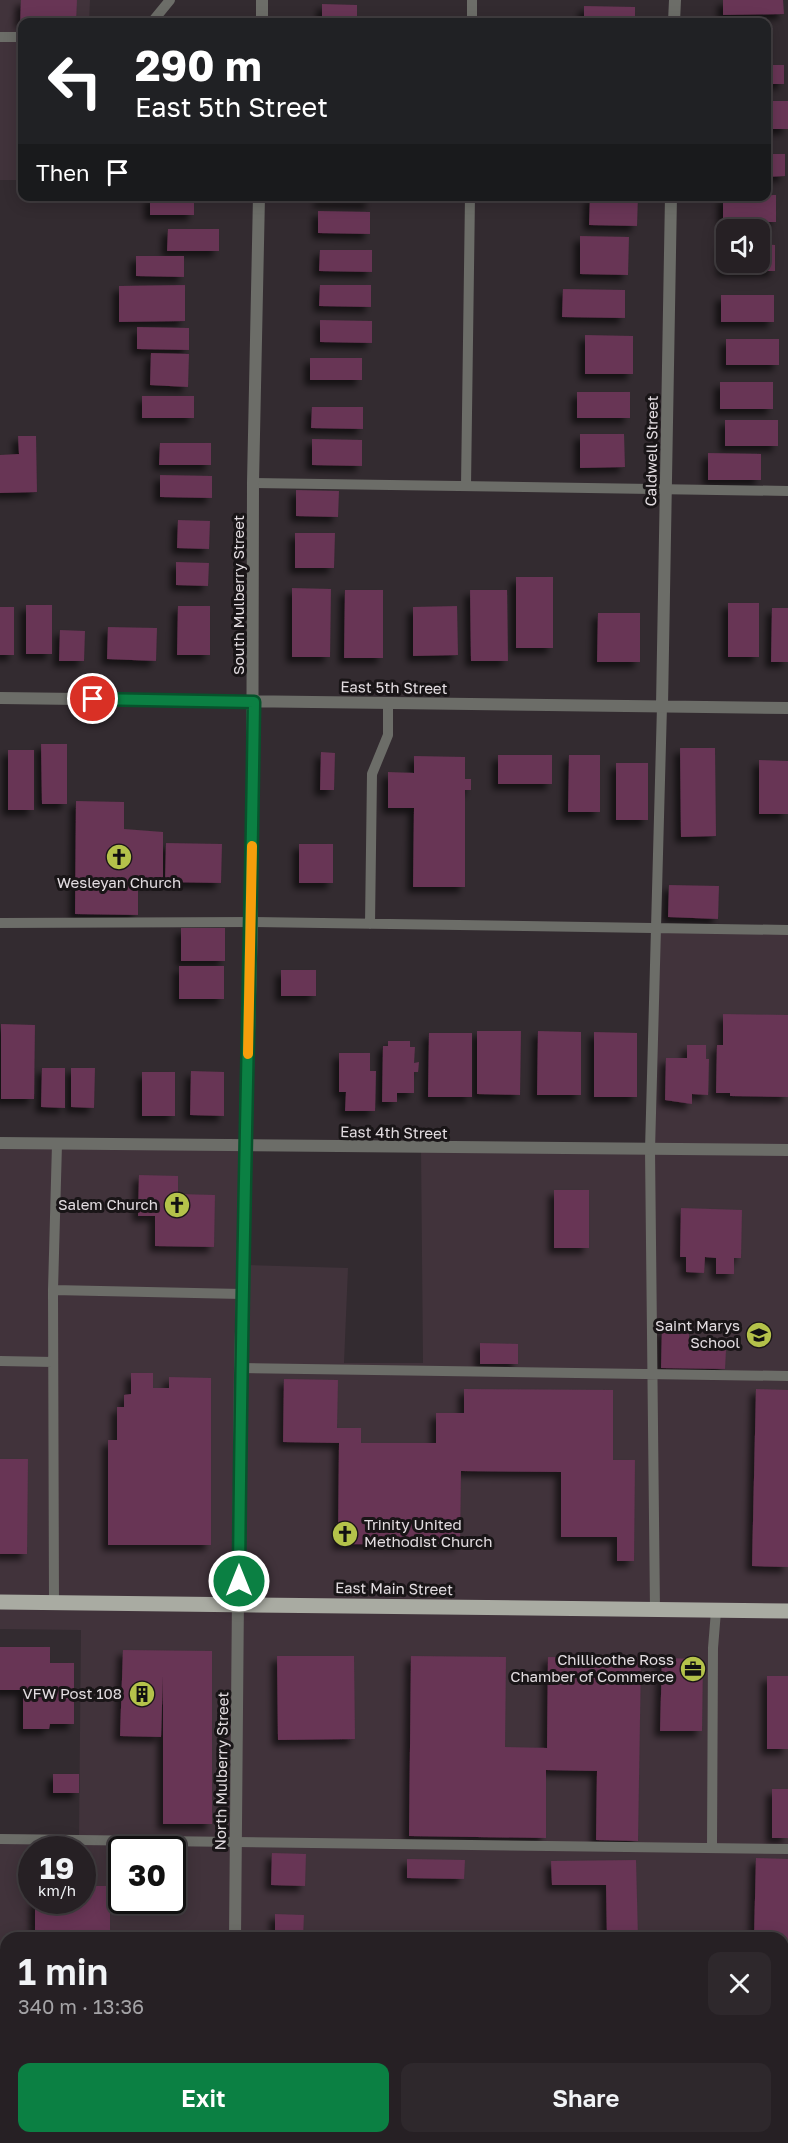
<!DOCTYPE html>
<html lang="en">
<head>
<meta charset="utf-8">
<style>
  :root { --surface:#262024; --page:#2e282c; --text:#f1f3f6; --muted:#a4a3a6; --line:#423e41; --accent:#0b8043 }
  body { margin:0; font-family:"Golos Text",sans-serif; background:var(--page); color:var(--text); height:100vh; display:flex; flex-direction:column; font-size:22px; white-space:nowrap }
  * { box-sizing:border-box; margin:0 }
  p { font-size:20px; color:var(--muted) }
  .icon { flex:none; width:33px; height:33px; fill:none; stroke:currentColor; stroke-width:2; stroke-linecap:round; stroke-linejoin:round }
  .map { position:relative; flex:1; overflow:hidden }
  .sheet { position:absolute; left:0px; top:1932px; width:789px; height:212px; display:flex; flex-direction:column; background:var(--surface); border-radius:18px 18px 0 0; box-shadow:0 3px 15px #0003,0 0 0 2px var(--line) }
  .sheet>* { flex:none }
  .guide { position:absolute; left:18px; top:18px; width:753px; height:183px; border-radius:12px; box-shadow:0 3px 15px #0003,0 0 0 2px var(--line); background:#202124; color:#fff; overflow:hidden }
  .buttons { position:absolute; left:716px; top:219px; display:grid; gap:12px }
  .buttons a { display:grid; place-items:center; width:54px; height:54px; border-radius:12px; background:var(--surface); box-shadow:0 3px 15px #0003,0 0 0 2px var(--line); font-size:30px }
  .speed { position:absolute; left:18px; top:1836px; display:flex; gap:12px; font-size:30px; font-weight:700; text-align:center }
  .speed>* { display:grid; place-content:center; width:78px; height:78px; border-radius:50%; background:var(--surface); box-shadow:0 3px 15px #0003,0 0 0 2px var(--line); line-height:1 }
  .speed small { font-size:15px; font-weight:400 }
  .speed .limit { border:3px solid #111; border-radius:9px; background:#fff; color:#111 }
  .pin { position:absolute; display:grid; place-items:center; width:51px; height:51px; color:#fff; margin:-26px; border:3px solid #fff; border-radius:50%; box-shadow:0 2px 6px #0007 }
  .me { position:absolute; width:66px; margin:-33px; rotate:0deg; stroke-linejoin:round; filter:drop-shadow(0 0 4px #0008) }
  .turn { display:flex; align-items:center; gap:21px; height:126px; padding:0 18px; font-size:27px }
  .turn .icon { width:78px; height:78px; stroke-width:2.5 }
  .turn b { display:block; font-size:42px; line-height:51px }
  .then { display:flex; align-items:center; height:57px; padding:0 18px; background:#0003; gap:12px; font-size:22px }
  .round { display:grid; place-items:center; flex:none; width:63px; height:63px; border-radius:12px; background:var(--page) }
  .summary { display:flex; align-items:center; justify-content:space-between; height:102px; padding:0 18px }
  h1 { font-size:36px; font-weight:600; line-height:45px }
  .cta { display:flex; gap:12px; margin-top:auto; padding:12px 18px }
  .cta a { flex:1; height:69px; border-radius:12px; background:var(--accent); color:#fff; font-size:24px; font-weight:600; line-height:69px; text-align:center }
  .cta a+a { background:var(--page); color:var(--text) }
  .map>svg:first-child { display:block }
  .built { fill:#41333b; fill-rule:evenodd }
  .building { fill:#673454; filter:url(#shadow) }
  .lines { fill:none; stroke-linecap:round; stroke-linejoin:round }
  .service { stroke:#6c6d68; stroke-width:10 }
  .minor { stroke:#6c6d68; stroke-width:12 }
  .primary { stroke:#a9aba2; stroke-width:15 }
  .route-casing { stroke:#07532c; stroke-width:15 }
  .route { stroke:#0b8043; stroke-width:10 }
  .slow { stroke:#f59e0b; stroke-width:10 }
  .labels { text-anchor:middle; stroke-width:6; stroke-linejoin:round; paint-order:stroke }
  .street-label { font-size:15px; fill:#e3dde1; stroke:#191517 }
  .poi-label { font-size:15px; fill:#e3dde1; stroke:#191517; text-anchor:end }
</style>
</head>
<body>
<div class="map">
<svg width="788" height="2143" viewBox="0 0 788 2143">
  <defs>
    <filter id="shadow"><feDropShadow dx="-5.5" dy="5.5" stdDeviation="3" flood-color="#0009"/></filter>
  </defs>
  <rect width="100%" height="100%" fill="#332b30"/>
  <path class="built" d="M0,0H90L89,22H22V180H0Z
    M656,928L788,930V2143H0V1834L79,1835L81,1630L0,1629V1143L246,1145L243,1265L348,1268L344,1363H423L421,1148L650,1150ZM32,1850H82V1900H32ZM122,1850H172V1900H122ZM6,1938H783V2138H6Z"/>
  <path class="building" d="M21,0H77L76,22H22L20,27Z
    M723,0H783L784,14L723,15Z
    M322,4L357,5V22H322Z
    M584,6L635,7V22H584Z
    M766,28H773V54H766Z
    M766,65H784V84H766Z
    M766,101H788V129H766Z
    M766,154H785V176L766,177Z
    M776,195V222H723V196Z
    M150,196H194V215H150Z
    M319,196H371V203L319,202Z
    M590,196H638L637,226L589,225Z
    M318,211L370,212V234L318,233Z
    M168,229H219V251H167Z
    M580,236L629,237L628,275L580,274Z
    M722,244H726V262H759V244L775,245V271H722Z
    M320,250H372V272L319,271Z
    M136,256H184V277L136,276Z
    M185,285V321L119,322V286Z
    M320,285H371V307L319,306Z
    M563,289L625,290V318L562,317Z
    M721,295H774V322H721Z
    M320,320L372,321V343L320,342Z
    M137,327L189,328V350L137,349Z
    M585,335L633,336V374H585Z
    M726,339H779V365H726Z
    M151,353L189,354L188,387L150,385Z
    M310,358H362V380H310Z
    M720,382H773V409H720Z
    M577,392H630V418H577Z
    M142,396H194V418H142Z
    M312,407H363V429L311,428Z
    M725,420H778V446H725Z
    M580,434H624L625,467L580,468Z
    M18,436H36L37,492L0,493V455L19,454Z
    M312,439L362,440V466L312,465Z
    M160,443H211V465H159Z
    M708,453L761,454V480H708Z
    M160,475L212,476V498L160,497Z
    M296,490L339,491L338,517L296,516Z
    M178,520L210,521L209,549L177,548Z
    M295,533H335L334,568H295Z
    M176,562L209,563L208,586L176,585Z
    M516,577H553V648H516Z
    M292,588L331,589L330,657H292Z
    M345,590H383V658H344Z
    M470,590H507L508,661H471Z
    M728,603H759V657H728Z
    M26,605H52V654H26Z
    M178,606H210V655H177Z
    M457,606L458,655L413,656V607Z
    M0,607H14V655H0Z
    M772,608H788V662H771Z
    M598,613H640V662H597Z
    M108,627L157,628L156,661L107,659Z
    M60,630L85,631L84,661H59Z
    M41,744H67V804H42Z
    M680,748H715L716,836L681,837Z
    M8,750H34V810H8Z
    M321,752L335,753L334,790H320Z
    M498,755H552V784H498Z
    M569,755H600V812H568Z
    M414,756L465,757V779H471V790H465V887H413L414,808H388V772L414,773Z
    M759,760L788,761V814H759Z
    M616,763H648V820H616Z
    M76,801L124,802V829L163,832V882H138V915L75,914Z
    M166,843L222,844L221,883L165,882Z
    M299,844H333V883H299Z
    M669,885L719,886L718,919L668,917Z
    M181,928H225V961H181Z
    M179,966H224V999H179Z
    M281,970H316V996H281Z
    M723,1014L788,1015V1097L730,1096V1093H716L717,1045H723Z
    M1,1024L35,1025L34,1099H1Z
    M477,1031H521L520,1095L477,1094Z
    M538,1031L581,1032V1095H537Z
    M594,1032L637,1033V1097H594Z
    M429,1033H472V1097H428Z
    M388,1041H410V1047H415L414,1063L419,1062L418,1072H414V1093H397V1102H382L383,1046H388Z
    M687,1045H706V1059H709L708,1095L692,1094V1104L665,1100L666,1058H687Z
    M339,1053H370V1071H376L375,1111H345L346,1092H339Z
    M42,1068H65V1108L41,1107Z
    M71,1068H95L94,1108L71,1107Z
    M191,1071L224,1072V1116L190,1115Z
    M142,1072H175V1116H142Z
    M139,1175L178,1176V1194L215,1195L214,1247L155,1246V1216H138Z
    M554,1190H589V1248H554Z
    M681,1208L742,1210L741,1258H734V1274H716V1258L705,1257L704,1273L686,1272V1257H680Z
    M662,1328L689,1329V1350H726L725,1369L661,1368Z
    M480,1343L518,1344V1364H480Z
    M131,1373H153V1388H169V1377L211,1378V1545H108V1440H117V1407H124V1395L131,1394Z
    M284,1379L338,1380L337,1428H361V1443H436V1413H464V1389L613,1390V1460H635L634,1561H617V1537H561V1472L461,1471L460,1545L338,1544L339,1443L283,1442Z
    M756,1389L788,1390V1567L752,1566Z
    M0,1459H28L27,1554H0Z
    M0,1647H50V1663H74V1724H50L49,1729H23V1690H0Z
    M123,1650L212,1651V1824H163V1676L161,1737L120,1736Z
    M277,1656H354L355,1739L278,1740Z
    M411,1656L506,1657L505,1747L547,1748L548,1657L641,1658L638,1841L596,1840L597,1771L546,1770V1838L409,1836Z
    M662,1658L703,1659L702,1731H660Z
    M767,1676H788V1749H767Z
    M53,1774H79V1793H53Z
    M772,1789H788V1838H772Z
    M272,1853L306,1854L305,1886L271,1885Z
    M756,1858L788,1859V1948H783V1938H754Z
    M407,1859L465,1860L464,1879L407,1878Z
    M636,1860L638,1938H607L606,1885H552L551,1861Z
    M82,1886H110V1938H35V1900H82Z
    M275,1914L304,1915L303,1938H275Z
    M783,1996H788V2045H783Z
    M117,2138H202V2143H117Z
    M267,2138H320L319,2143H267Z
    M326,2138H351V2143H326Z
    M354,2138H380V2143H354Z
    M389,2138H485V2143H389Z
    M505,2138H537V2143H504Z
    M547,2138H580V2143H547Z
    M606,2138H630V2143H606Z
    M651,2138H701V2143H651Z"/>
  <g class="lines">
    <path class="service" d="M152,22L170,0
      M472,22V0
      M0,37H22
      M253,483L788,491
      M466,486L470,196
      M0,923L252,922L788,930
      M370,924L372,774L388,735V703
      M53,1290L242,1294
      M0,1361L53,1362
      M240,1368L788,1376
      M54,1602L53,1290L57,1144
      M655,1610L650,1150L662,706
      M0,1839L788,1849
      M712,1847L713,1648L716,1611
      M639,2138V2143"/>
    <path class="minor" d="M262,22V0
      M674,22L675,0
      M0,698L788,708
      M662,706L671,196
      M0,1143L788,1150
      M235,1938L240,1368L252,922L253,483L259,196
      M0,2057H6
      M783,2069H788
      M230,2143V2138"/>
    <path class="primary" d="M0,1602L788,1611"/>
  </g>
  <g class="lines">
    <g class="route-casing">
      <path id="route" d="M93,699L254,702C250,995 241,1288 239,1581"/>
    </g>
    <use href="#route" class="route"/>
    <path class="slow" d="M248,1054L252,846"/>
  </g>
  <defs>
    <g id="church-disc" transform="scale(1.35)"><circle r="9.5" fill="#b4c24a" stroke="#191517"/><path d="M-1.2-6h2.4v3.5h3.3v2.4h-3.3V6h-2.4V-.1h-3.3v-2.4h3.3Z" fill="#111"/></g>
    <g id="school-disc" transform="scale(1.35)"><circle r="9.5" fill="#b4c24a" stroke="#191517"/><path d="M0-5L7-2L0 1L-7-2ZM-4 1L0 2.5L4 1V4Q0 6-4 4Z" fill="#111"/></g>
    <g id="office-disc" transform="scale(1.35)"><circle r="9.5" fill="#b4c24a" stroke="#191517"/><path d="M-6-3h4V-5.5h4V-3h4V5H-6ZM-1-4.5V-3h2v-1.5ZM-6 0V1H6V0Z" fill="#111"/></g>
    <g id="building-disc" transform="scale(1.35)"><circle r="9.5" fill="#b4c24a" stroke="#191517"/><path d="M-4-6H4V6H1V3H-1V6H-4ZM-2.5-4.3h1.7v1.8h-1.7ZM.8-4.3h1.7v1.8H.8ZM-2.5-1h1.7V.8h-1.7ZM.8-1h1.7V.8H.8Z" fill="#111"/></g>
  </defs>
  <g fill-rule="evenodd">
    <use href="#church-disc" x="119" y="857"/>
    <use href="#church-disc" x="177" y="1205"/>
    <use href="#school-disc" x="759" y="1335"/>
    <use href="#church-disc" x="345" y="1534"/>
    <use href="#office-disc" x="693" y="1669"/>
    <use href="#building-disc" x="142" y="1694"/>
  </g>
  <g class="labels">
    <g class="street-label">
      <text transform="translate(652 451) rotate(-89)" y="5">Caldwell Street</text>
      <text transform="translate(239 595) rotate(-90)" y="5">South Mulberry Street</text>
      <text transform="translate(394 688) rotate(1)" y="5">East 5th Street</text>
      <text transform="translate(394 1133) rotate(1)" y="5">East 4th Street</text>
      <text transform="translate(394 1589) rotate(1)" y="5">East Main Street</text>
      <text transform="translate(222 1771) rotate(-89)" y="5">North Mulberry Street</text>
    </g>
    <g class="poi-label">
      <text x="119" y="888" text-anchor="middle">Wesleyan Church</text>
      <text x="158" y="1210">Salem Church</text>
      <text x="740" y="1331">Saint Marys<tspan x="740" dy="17">School</tspan></text>
      <text x="364" y="1530" text-anchor="start">Trinity United<tspan x="364" dy="17">Methodist Church</tspan></text>
      <text x="674" y="1665">Chillicothe Ross<tspan x="674" dy="17">Chamber of Commerce</tspan></text>
      <text x="122" y="1699">VFW Post 108</text>
    </g>
  </g>
</svg>
<div class="buttons">
<a><svg class="icon" aria-label="sound" viewBox="0 0 24 24"><path d="M4 9h4l5-4v14l-5-4H4zM17 9q2 3 0 6"/></svg></a>
</div>
<div class="speed"><div>19<small>km/h</small></div><div class="limit">30</div></div>
<div class="pin" style="left:93px;top:699px;background:#d93025"><svg class="icon" aria-label="arrive" viewBox="0 0 24 24"><path d="M6 21V4h12l-3 4 3 4H6"/></svg></div>
<svg class="me" style="left:239px;top:1581px" viewBox="-20 -20 40 40"><circle r="17" fill="#0b8043" stroke="#fff" stroke-width="3"/><path d="M0-11L8 9 0 5-8 9z" fill="#fff"/></svg>
<div class="guide">
<div class="turn"><svg class="icon" aria-label="left" viewBox="0 0 24 24"><path d="M17 20v-9H6M10 6l-5 5 5 5"/></svg><div><b>290 m</b>East 5th Street</div></div>
<div class="then">Then<svg class="icon" aria-label="arrive" viewBox="0 0 24 24"><path d="M6 21V4h12l-3 4 3 4H6"/></svg></div>
</div>
<section class="sheet">
<div class="summary"><div><h1>1 min</h1><p>340 m · 13:36</p></div><a class="round"><svg class="icon" aria-label="close" viewBox="0 0 24 24"><path d="M6 6l12 12M18 6L6 18"/></svg></a></div>
<div class="cta"><a>Exit</a><a>Share</a></div>
</section>
</div>
</body>
</html>
